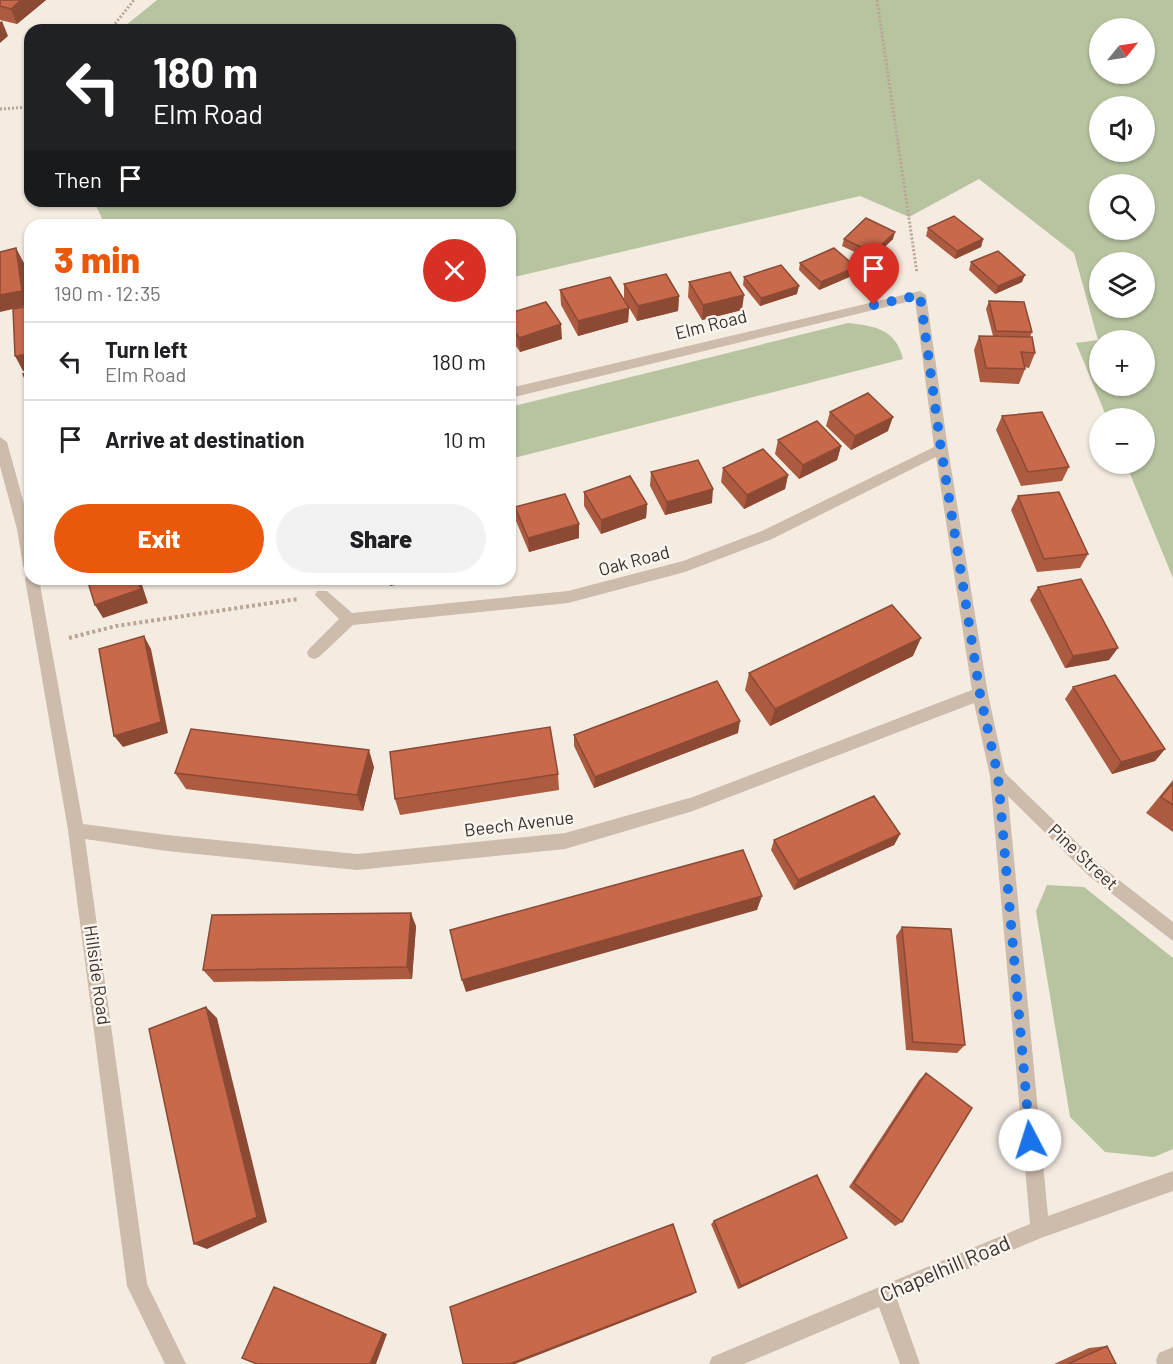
<!DOCTYPE html>
<html lang="en">
<head>
<meta charset="utf-8">
<style>
  :root { --surface:#fff; --page:#f2f2f2; --text:#202124; --muted:#757577; --line:#e0e0e0; --accent:#ea580c }
  body { margin:0; font-family:Barlow,sans-serif; background:var(--page); color:var(--text); height:100vh; display:flex; flex-direction:column; font-size:22px; white-space:nowrap }
  * { box-sizing:border-box; margin:0 }
  p { font-size:20px; color:var(--muted) }
  .icon { flex:none; width:33px; height:33px; fill:none; stroke:currentColor; stroke-width:2; stroke-linecap:round; stroke-linejoin:round }
  .map { position:relative; flex:1; overflow:hidden }
  .sheet { position:absolute; left:24px; top:219px; width:492px; height:366px; display:flex; flex-direction:column; background:var(--surface); border-radius:18px; box-shadow:0 2px 4px #0004 }
  .sheet>* { flex:none }
  .hud { position:absolute; left:24px; top:24px; width:492px; height:183px; border-radius:18px; box-shadow:0 2px 4px #0004; background:#202124; color:#fff; overflow:hidden }
  .needle { width:39px; rotate:60deg }
  .fabs { position:absolute; left:1089px; top:18px; display:grid; gap:12px }
  .fabs a { display:grid; place-items:center; width:66px; height:66px; border-radius:50%; background:var(--surface); box-shadow:0 2px 4px #0004; font-size:30px }
  .pin { position:absolute; display:grid; place-items:center; width:51px; height:51px; color:#fff; margin:-62px -26px; border-radius:50% 50% 50% 0; rotate:-45deg; box-shadow:0 0 6px #0007 }
  .pin .icon { rotate:45deg }
  .me { position:absolute; width:66px; margin:-33px; rotate:355deg; stroke-linejoin:round; filter:drop-shadow(0 0 4px #0008) }
  .turn { display:flex; align-items:center; gap:21px; height:126px; padding:0 30px; font-size:27px }
  .turn .icon { width:78px; height:78px; stroke-width:2.5 }
  .turn b { display:block; font-size:42px; line-height:51px }
  .then { display:flex; align-items:center; height:57px; padding:0 30px; background:#0003; gap:12px; font-size:22px }
  .round { display:grid; place-items:center; flex:none; width:63px; height:63px; border-radius:32px; background:var(--page) }
  .head { display:flex; align-items:center; justify-content:space-between; height:102px; padding:0 30px }
  h1 { font-size:36px; font-weight:800; line-height:45px; color:var(--accent) }
  .primary-button { display:flex; gap:12px; margin-top:auto; padding:12px 30px }
  .primary-button a { flex:1; height:69px; border-radius:36px; background:var(--accent); color:#fff; font-size:24px; font-weight:800; line-height:69px; text-align:center }
  .primary-button a+a { background:var(--page); color:var(--text) }
  ul { padding:0; list-style:none }
  li { display:flex; align-items:center; gap:18px; height:78px; padding:0 30px; border-top:2px solid var(--line) }
  li div { flex:1 }
  li b { display:block; font-size:22px }
  li em { font-style:normal }
  .map>svg:first-child { display:block }
  .green { fill:#b8c4a0; fill-rule:evenodd }
  .lines { fill:none; stroke-linecap:round; stroke-linejoin:round }
  .path-far1 { stroke:#b9a596; stroke-width:3; stroke-dasharray:2 2; stroke-linecap:butt }
  .path { stroke:#b9a596; stroke-width:4; stroke-dasharray:3 3; stroke-linecap:butt }
  .service { fill:#cdbbac; fill-rule:evenodd }
  .minor { fill:#cdbbac; fill-rule:evenodd }
  .wall { fill:#ac5a40 }
  .shaded-wall { fill:#8c4a34 }
  .building { fill:#c8694b; stroke:#8c4a34; stroke-width:1.5 }
  .route { stroke:#1a73e8; stroke-width:10; stroke-dasharray:0 18 }
  .labels { text-anchor:middle; stroke-width:5; stroke-linejoin:round; paint-order:stroke }
  .street-label { font-size:18px; fill:#3b302b; stroke:#fbf5ee }
  .near-street-label { font-size:21px; fill:#3b302b; stroke:#fbf5ee }
</style>
</head>
<body>
<div class="map">
<svg width="1173" height="1364" viewBox="0 0 1173 1364">
  <rect width="100%" height="100%" fill="#f4ebe1"/>
  <path class="green" d="M157,0H1173V578L1126,464H1144V418H1107L1076,343L1098,340L1074,253L979,179L909,217L860,196L510,278V225H105L94,201H510V30H120ZM1100,28H1144V74H1100ZM1100,106H1144V152H1100ZM1100,184H1144V230H1100ZM1100,262H1144V308H1100ZM1100,340H1144V386H1100Z
    M848,323C875,326 896,329 903,359L510,459V407Z
    M1047,885L1084,887L1173,958V1149L1154,1157L1105,1152L1070,1117L1036,911Z"/>
  <g class="lines">
    <path class="path-far1" d="M877,0L917,273
      M110,30L134,0
      M0,109L30,107"/>
    <path class="path" d="M69,638L116,626L298,599"/>
    <path class="service" d="M1173,1347V1364H1157L1156,1360L1159,1353Z"/>
    <path class="minor" d="M920,291L926,295L948,449L988,694L1005,773L1101,866L1173,922V941L1089,876L1008,796L1048,1216L1173,1171V1191L1041,1238L897,1299L920,1364H900L879,1307L744,1364H709L712,1357L1030,1224L990,776L974,703L693,811L565,849L357,870L167,851L85,839L147,1284L186,1364H165L127,1286L68,830L25,579L27,575L30,574V579H39L83,824L167,835L357,854L565,833L693,797L972,690L936,457L772,539L685,572L568,603L353,625L319,657L314,659L309,657L307,653L309,649L339,619L315,595L317,591H327L352,613L568,591L683,561L762,531L934,447L915,300L510,398V388Z
      M0,437L7,442L30,526V572L25,570L23,566L17,529L0,466Z"/>
  </g>
  <path class="wall" d="M0,0H46L17,24L0,20Z
    M928,228L983,239L981,247L955,259L926,236Z
    M844,239H893L871,260L842,246Z
    M971,262L1022,282L995,294L969,270Z
    M800,263L854,275L819,290L799,270Z
    M744,277L797,294L760,306L743,285Z
    M689,282L742,310L702,320L688,297Z
    M624,284L679,296L678,311L637,321L624,299Z
    M560,290L629,308L628,322L578,336L561,305Z
    M989,301L1032,332L1030,337L1035,353L1029,368L1024,367L1025,369L1019,384L980,382L974,350L979,336H993L986,309Z
    M510,313L562,339L520,352L510,337Z
    M830,412L888,431L851,450L826,426Z
    M1002,416L1069,467L1062,481L1021,486L996,430Z
    M778,440L841,446L837,460L799,479L775,454Z
    M723,468L788,475L785,489L744,509L721,482Z
    M651,472L712,503L665,515L650,486Z
    M584,492L647,504L646,518L601,534L584,506Z
    M1018,496L1088,554L1080,568L1037,572L1011,510Z
    M515,507L579,524V538L529,552L516,521Z
    M1038,587L1109,660L1065,668L1030,600Z
    M913,656L770,726L745,690L749,673Z
    M1073,687L1165,749L1155,761L1112,774L1065,699Z
    M738,733L594,788L574,746V735Z
    M374,767L363,811L186,789L175,773Z
    M558,774L559,790L400,815L395,799Z
    M1173,780V832L1146,813Z
    M900,834L894,845L794,890L771,850L774,840Z
    M416,926L412,979L214,982L203,970Z
    M902,927L965,1045L957,1053L906,1050L896,936Z
    M926,1073L902,1222L895,1226L849,1187L919,1080Z
    M714,1221L841,1241L738,1289L711,1224Z
    M1107,1346L1116,1364H1054L1089,1348Z"/>
  <path class="shaded-wall" d="M21,0H46L17,24L11,9Z
    M2,21L8,36L0,43V22Z
    M895,232L893,239L871,260L873,253Z
    M983,239L981,247L955,259L957,251Z
    M16,248L24,263L30,305L0,312V295Z
    M856,267L854,275L819,290L821,282Z
    M1025,275L1022,282L995,294L998,286Z
    M799,286L797,294L760,306L761,298Z
    M744,295L742,310L702,320L703,305Z
    M679,296L678,311L637,321L638,306Z
    M629,308L628,322L578,336V321Z
    M561,324L562,339L520,352L519,338Z
    M30,354V370L23,371L15,356Z
    M893,417L888,431L851,450L855,436Z
    M841,446L837,460L799,479L803,465Z
    M788,475L785,489L744,509L747,495Z
    M713,489L712,503L665,515L667,502Z
    M647,504L646,518L601,534V520Z
    M579,524V538L529,552L528,538Z
    M510,556H512L513,569L510,570Z
    M137,579H140L148,603L103,618L95,605Z
    M388,579H428L390,586Z
    M144,636L151,649L168,733L123,747L114,736Z
    M921,638L913,656L770,726L775,709Z
    M1118,648L1109,660L1065,668L1073,656Z
    M740,721L738,733L594,788L595,777Z
    M1165,749L1155,761L1112,774L1121,762Z
    M369,750L374,767L363,811L357,795Z
    M900,834L894,845L794,890L798,880Z
    M762,896L757,910L466,992L462,980Z
    M411,913L416,926L412,979L407,967Z
    M206,1007L217,1018L267,1222L207,1249L194,1244Z
    M847,1238L841,1241L738,1289L741,1286Z
    M274,1287L387,1334L376,1364H370Z
    M696,1292L692,1295L515,1364H510Z"/>
  <path class="building" d="M0,0H21L11,9L0,6Z
    M954,216L983,239L957,251L928,228Z
    M866,218L895,232L873,253L844,239Z
    M16,248L22,291L0,295V252Z
    M834,248L856,267L821,282L800,263Z
    M998,251L1025,275L998,286L971,262Z
    M781,265L799,286L761,298L744,277Z
    M730,272L744,295L703,305L689,282Z
    M666,274L679,296L638,306L624,284Z
    M610,277L629,308L578,321L560,290Z
    M989,301L1024,302L1032,332L996,331Z
    M546,302L561,324L519,338L510,324V313Z
    M30,306V354L15,356L13,309Z
    M979,336L1032,337L1035,353L1021,352L1025,369L986,368Z
    M30,371V391L23,374Z
    M868,393L893,417L855,436L830,412Z
    M1042,412L1069,467L1028,472L1002,416Z
    M817,421L841,446L803,465L778,440Z
    M763,449L788,475L747,495L723,468Z
    M698,460L713,489L667,502L651,472Z
    M630,476L647,504L601,520L584,492Z
    M1059,492L1088,554L1044,559L1018,496Z
    M565,494L579,524L528,538L515,507Z
    M87,579H137L141,589L95,605Z
    M1081,579L1118,648L1073,656L1038,587Z
    M892,605L921,638L775,709L749,673Z
    M144,636L161,722L114,736L99,649Z
    M1115,675L1165,749L1121,762L1073,687Z
    M717,681L740,721L595,777L574,735Z
    M550,727L558,774L395,799L390,752Z
    M191,729L369,750L357,795L175,773Z
    M1173,783V805L1161,797Z
    M874,796L900,834L798,880L774,840Z
    M743,850L762,896L462,980L450,930Z
    M411,913L407,967L203,970L212,915Z
    M902,927L951,929L965,1045L913,1042Z
    M206,1007L257,1217L194,1244L149,1029Z
    M926,1073L972,1108L902,1222L854,1183Z
    M817,1175L847,1238L741,1286L714,1221Z
    M673,1224L696,1292L510,1364H463L450,1307Z
    M274,1287L383,1333L370,1364H257L242,1358Z
    M1107,1346L1116,1364H1068Z"/>
  <g class="lines">
    <path class="route" d="M874,305L920,295L941,449L959,560L980,694L998,776L1030,1140"/>
  </g>
  <g class="labels">
    <g class="street-label">
      <text transform="translate(711 325) rotate(-14)" y="6">Elm Road</text>
      <text transform="translate(634 561) rotate(-15)" y="6">Oak Road</text>
      <text transform="translate(519 824) rotate(-7)" y="6">Beech Avenue</text>
      <text transform="translate(1083 857) rotate(43)" y="6">Pine Street</text>
      <text transform="translate(97 975) rotate(82)" y="6">Hillside Road</text>
    </g>
    <g class="near-street-label">
      <text transform="translate(945 1269) rotate(-23)" y="7">Chapelhill Road</text>
    </g>
  </g>
</svg>
<div class="fabs">
<a><svg class="needle" viewBox="-14 -14 28 28"><path d="M0-13l5 13h-10z" fill="#e53935"/><path d="M0 13l5-13h-10z" fill="#757577"/></svg></a>
<a><svg class="icon" aria-label="sound" viewBox="0 0 24 24"><path d="M4 9h4l5-4v14l-5-4H4zM17 9q2 3 0 6"/></svg></a>
<a><svg class="icon" aria-label="search" viewBox="0 0 24 24"><circle cx="10" cy="10" r="6"/><path d="M15 15l6 6"/></svg></a>
<a><svg class="icon" aria-label="layers" viewBox="0 0 24 24"><path d="M12 4l9 5-9 5-9-5zM3 14l9 5 9-5"/></svg></a>
<a>+</a>
<a>−</a>
</div>
<div class="pin" style="left:874px;top:305px;background:#d93025"><svg class="icon" aria-label="arrive" viewBox="0 0 24 24"><path d="M6 21V4h12l-3 4 3 4H6"/></svg></div>
<svg class="me" style="left:1030px;top:1140px" viewBox="-20 -20 40 40"><circle r="19" fill="#fff"/><path d="M0-13L10 11 0 6-10 11z" fill="#1a73e8"/></svg>
<div class="hud">
<div class="turn"><svg class="icon" aria-label="left" viewBox="0 0 24 24"><path d="M17 20v-9H6M10 6l-5 5 5 5"/></svg><div><b>180 m</b>Elm Road</div></div>
<div class="then">Then<svg class="icon" aria-label="arrive" viewBox="0 0 24 24"><path d="M6 21V4h12l-3 4 3 4H6"/></svg></div>
</div>
<section class="sheet">
<div class="head"><div><h1>3 min</h1><p>190 m · 12:35</p></div><a class="round" style="background:#d93025;color:#fff"><svg class="icon" aria-label="close" viewBox="0 0 24 24"><path d="M6 6l12 12M18 6L6 18"/></svg></a></div>
<ul>
<li><svg class="icon" aria-label="left" viewBox="0 0 24 24"><path d="M17 20v-9H6M10 6l-5 5 5 5"/></svg><div><b>Turn left</b><p>Elm Road</p></div><em>180 m</em></li>
<li><svg class="icon" aria-label="arrive" viewBox="0 0 24 24"><path d="M6 21V4h12l-3 4 3 4H6"/></svg><div><b>Arrive at destination</b></div><em>10 m</em></li>
</ul>
<div class="primary-button"><a>Exit</a><a>Share</a></div>
</section>
</div>
</body>
</html>
